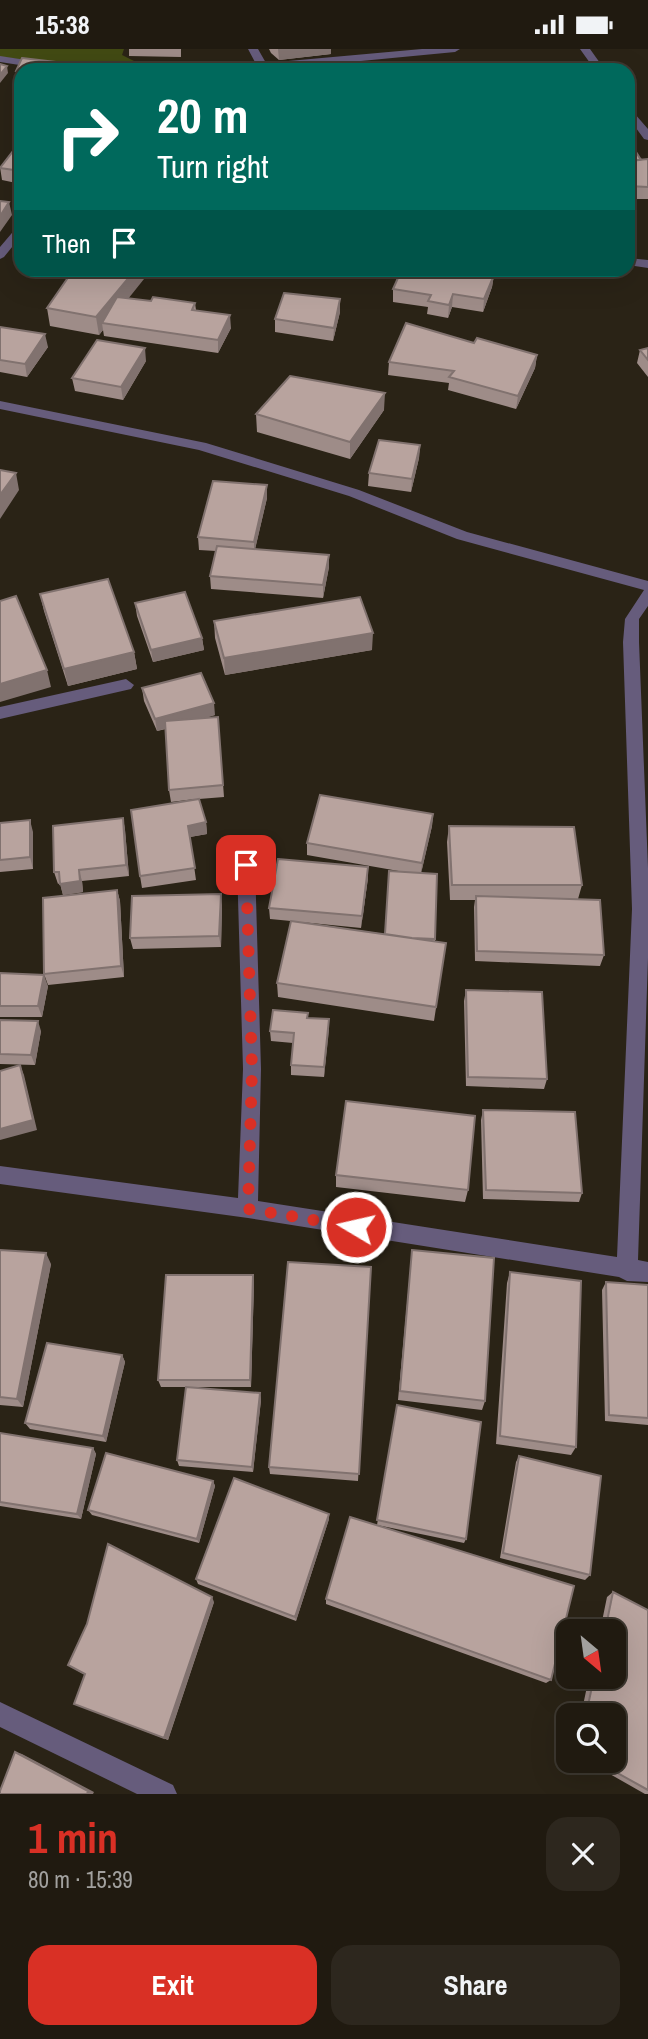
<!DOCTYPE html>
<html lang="en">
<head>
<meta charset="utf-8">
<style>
  :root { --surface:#201a10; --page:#2d271e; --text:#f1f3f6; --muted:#a2a19f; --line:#3d3830; --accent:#d93025 }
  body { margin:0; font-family:"Archivo Narrow",sans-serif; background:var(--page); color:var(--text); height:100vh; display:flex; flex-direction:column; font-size:26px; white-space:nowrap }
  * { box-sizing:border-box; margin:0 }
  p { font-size:23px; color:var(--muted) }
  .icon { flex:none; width:38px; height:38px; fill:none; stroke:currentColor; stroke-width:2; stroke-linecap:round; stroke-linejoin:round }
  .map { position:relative; height:1745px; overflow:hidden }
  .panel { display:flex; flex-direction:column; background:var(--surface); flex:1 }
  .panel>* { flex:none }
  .banner { position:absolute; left:14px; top:14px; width:621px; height:214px; border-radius:21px; box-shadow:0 7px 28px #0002,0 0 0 2px var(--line); background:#00695c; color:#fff; overflow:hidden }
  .needle { width:46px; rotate:151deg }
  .tools { position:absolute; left:556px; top:1570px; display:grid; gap:14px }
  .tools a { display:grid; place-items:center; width:70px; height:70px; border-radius:14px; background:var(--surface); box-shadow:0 7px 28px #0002,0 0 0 2px var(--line); font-size:35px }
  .pin { position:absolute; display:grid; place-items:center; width:60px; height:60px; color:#fff; margin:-30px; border-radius:14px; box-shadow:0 4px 10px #0006 }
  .me { position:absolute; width:77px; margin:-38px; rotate:279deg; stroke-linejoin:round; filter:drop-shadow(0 0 5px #0008) }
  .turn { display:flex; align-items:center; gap:24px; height:147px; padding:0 28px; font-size:32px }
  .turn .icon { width:91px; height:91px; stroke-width:2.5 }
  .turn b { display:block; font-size:49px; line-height:60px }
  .then { display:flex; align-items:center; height:66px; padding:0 28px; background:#0003; gap:14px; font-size:26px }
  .round { display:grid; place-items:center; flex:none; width:74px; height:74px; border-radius:21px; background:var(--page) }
  .head { display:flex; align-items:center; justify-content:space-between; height:119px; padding:0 28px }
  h1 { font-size:42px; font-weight:700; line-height:52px; color:var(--accent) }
  .action { display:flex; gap:14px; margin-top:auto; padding:14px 28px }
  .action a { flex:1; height:80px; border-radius:21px; background:var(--accent); color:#fff; font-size:28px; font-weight:700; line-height:80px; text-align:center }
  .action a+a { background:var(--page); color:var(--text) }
  .status { display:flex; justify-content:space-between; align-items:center; height:49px; padding:0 35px; background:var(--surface); direction:ltr }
  .status svg { height:19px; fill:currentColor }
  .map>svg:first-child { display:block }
  .green { fill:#424a13 }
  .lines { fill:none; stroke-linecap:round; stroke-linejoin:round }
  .minor { fill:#665c7c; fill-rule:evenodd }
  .wall { fill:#9e8c88 }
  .shaded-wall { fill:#81726f }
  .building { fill:#b8a39e; stroke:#81726f; stroke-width:2 }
  .route { stroke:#d93025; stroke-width:12; stroke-dasharray:0 21.6 }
</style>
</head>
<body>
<div class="status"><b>15:38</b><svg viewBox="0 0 49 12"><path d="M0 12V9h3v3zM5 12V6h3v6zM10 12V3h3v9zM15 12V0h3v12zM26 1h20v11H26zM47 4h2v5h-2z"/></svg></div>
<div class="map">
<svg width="648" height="1745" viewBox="0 0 648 1745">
  <rect width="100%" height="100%" fill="#2a2316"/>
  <path class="green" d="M0,0H124L122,6L138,14V18L106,20L0,8Z"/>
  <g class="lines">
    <path class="minor" d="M248,0H258L266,14L422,0H460L455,3L267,21H221L256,15Z
      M580,0H590L605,21H595Z
      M0,7L72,18L77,21H52L0,13Z
      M628,57L648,80V91L644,90L628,68Z
      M21,177V187L4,208L0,210V198L17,178Z
      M628,209L648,211V219L628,216Z
      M0,352L206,394L359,441L467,483L648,532V557L639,570V593L648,819V909L638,1211L648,1213V1233L627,1232L619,1228L248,1169L0,1135V1117L238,1149L243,1020L237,816L240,811H252L255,816L261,1020L258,1152L617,1208L632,860L623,593L625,570L644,541L457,490L349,447L199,401L0,360Z
      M126,630L134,636L131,640L0,670V658Z
      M0,1653L173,1736L177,1745H137L0,1678Z"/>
  </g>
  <path class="wall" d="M129,0H181V8L129,7Z
    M269,0H331V5L279,11L271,4Z
    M22,9L99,18V21H21V35H18L16,22Z
    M628,95L641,111L648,110V150H628Z
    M21,98V135L2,131L0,118Z
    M402,220H470V222L494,226L492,238L483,263L452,258L448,269L427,265L428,258L393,253V240Z
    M128,250L151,252L195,254L196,261L231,279L218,304L104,287L103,281L99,286L50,277L47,259Z
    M340,250V263L333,292L275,283V270Z
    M0,278L48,298L27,328L0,323Z
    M474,294L537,306L535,319L516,360L448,341L449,334L388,326L389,313Z
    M648,299V328L637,314L640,301Z
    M146,312L123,351L75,342L72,329Z
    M384,361L350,410L257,383L256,365Z
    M420,396L419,409L411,443L368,437L369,424Z
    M267,436V449L255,500L329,518L323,549L211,540L210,527L216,502L199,501L198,488Z
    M40,545L134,603L137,620L68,637L44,562Z
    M135,554L202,589L204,601L153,613L137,567Z
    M214,572L372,601L225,626L215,589Z
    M142,639L215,666L204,669L218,668L224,748L199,750L206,773L207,785L190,788L196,831L142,839L140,827L195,750L171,753L169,741L166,680L157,682L144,652Z
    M433,765L432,777L421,824L437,825L435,893L446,894L434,972L278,948L277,934L291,872L270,870L269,859L368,829L361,879L301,873L385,885L410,824L307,806V794Z
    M123,769L125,781L129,827L82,832L83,843L63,846L60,834L58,835L54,823Z
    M0,774L33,783V820L0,823Z
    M449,777L582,836L578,850L604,906L600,917L475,912L474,858L475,851H450L447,793Z
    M117,841L120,852L124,928L48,936L44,925Z
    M222,856L221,898L133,900L130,889Z
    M0,924L48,937L42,968H0Z
    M466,941L547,1030L544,1040L466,1037L464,952Z
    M329,970L324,1028L291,1026V1016L293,994L271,992L270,982Z
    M0,971L41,982L35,1016L0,1015Z
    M483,1061L582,1144L579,1153L483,1150L481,1071Z
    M336,1126L468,1141L465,1153L336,1138Z
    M0,1201L51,1215L23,1358L0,1356Z
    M412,1201L485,1352L482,1361L398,1351Z
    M371,1218L358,1432L270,1425L269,1418Z
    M510,1223L576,1398L571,1406L496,1395L507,1234Z
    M253,1226L254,1234L251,1338H161L158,1331Z
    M606,1233L648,1236V1376L605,1372L602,1241Z
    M122,1306L125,1313L106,1393L30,1380L25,1374Z
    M260,1344L261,1351L253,1423L179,1417L177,1411Z
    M397,1356L466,1490L464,1494L377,1476L551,1631L546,1634L326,1555V1550L377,1476Z
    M0,1384L93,1399L96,1405L81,1470L0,1457Z
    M519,1407L590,1526L585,1531L500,1509L516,1413Z
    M213,1432L215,1437L199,1494L92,1466L88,1461Z
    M329,1470L296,1572L198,1535L196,1530Z
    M613,1543L648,1561V1745H645L587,1712H614V1666H581L589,1628H614V1582H600L607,1548Z
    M214,1553L168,1691L74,1655L85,1626L68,1616Z"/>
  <path class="shaded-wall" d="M278,0H331V5L279,11Z
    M7,17L8,24L0,34V26Z
    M9,153L12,166L0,183V167Z
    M136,220H152L108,275L102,274L103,281L99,286L96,268Z
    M494,226L492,238L483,263L484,250Z
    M453,245L452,258L448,269L449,256Z
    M340,250V263L333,292L334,279Z
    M230,266L231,279L218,304V291Z
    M45,285L48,298L27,328L25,315Z
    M145,299L146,312L123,351L121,338Z
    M537,306L535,319L516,360L518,347Z
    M385,344L384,361L350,410V393Z
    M420,396L419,409L411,443L412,430Z
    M16,424L19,441L0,470V446Z
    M267,436V449L254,505V493Z
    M329,506V518L323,549V536Z
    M373,584L372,601L225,626L224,609Z
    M202,589L204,601L153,613L151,601Z
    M134,603L137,620L68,637L64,620Z
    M47,621L51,638L0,653V635Z
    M214,654L215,666L157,682L155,670Z
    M433,765L432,777L421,825L422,814Z
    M123,769L125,781L129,827L126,816Z
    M30,771L33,783V820L30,808Z
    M206,773L207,785L190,788L188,777Z
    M368,818V829L361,879L362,867Z
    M79,821L82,832L83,843L63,846L60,835Z
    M117,841L120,852L124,928L121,917Z
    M221,845L222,856L221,898L219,887Z
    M44,926L48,937L42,968L38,957Z
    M329,970V981L324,1028V1018Z
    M38,972L41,982L35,1016L31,1006Z
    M20,1016L24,1026L37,1081L0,1091V1080Z
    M46,1204L51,1215L23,1358L17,1350Z
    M253,1226L254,1234L251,1338L250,1331Z
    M122,1306L125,1313L106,1393L103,1387Z
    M260,1344L261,1351L253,1423L252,1418Z
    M93,1399L96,1405L81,1470L77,1465Z
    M213,1432L215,1437L199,1494L197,1490Z
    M329,1465V1470L296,1572L295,1568Z
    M212,1548L214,1553L168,1691L164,1689Z
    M15,1703L22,1705L94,1743L93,1745H87Z"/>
  <path class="building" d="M22,9L99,18L97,21H21V23L16,22Z
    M0,15L7,17L0,26Z
    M181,18H221L222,21H180Z
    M176,19V21H128Z
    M628,95H631L641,111L628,112Z
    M17,97L21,98V122L0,119Z
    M648,110V138L628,137V112Z
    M0,152L9,153L0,167Z
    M74,220H136L96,268L47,259Z
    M402,220H469L468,222L494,226L484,250L453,245L449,256L428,252L431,246L393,240Z
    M284,244L340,250L334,279L275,270Z
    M117,248L151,252L153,248L195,254L192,261L230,266L218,291L102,274Z
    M406,274L474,294L477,289L537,306L518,347L449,328L454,322L389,313Z
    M0,278L45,285L25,315L0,311Z
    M97,291L145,299L121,338L72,329Z
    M648,299V311L640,301Z
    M290,327L385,344L350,393L256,365Z
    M379,391L420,396L412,430L369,424Z
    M0,421L16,424L0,446Z
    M213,432L267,436L254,493L198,488Z
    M217,497L329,506L323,536L210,527Z
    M108,530L134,603L64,620L40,545Z
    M185,543L202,589L151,601L135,554Z
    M16,547L47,621L0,635V552Z
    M360,548L373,584L224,609L214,572Z
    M201,624L214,654L155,670L142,639Z
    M218,668L223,736L169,741L165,672Z
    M320,746L433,765L422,814L307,794Z
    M199,750L206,773L188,777L195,819L140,827L131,761Z
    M123,769L126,816L79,821L80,832L60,835L59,823H54L53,777Z
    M30,771V808L0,811V774Z
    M449,777L574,778L582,836H452Z
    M278,810L368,818L362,867L269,859Z
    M389,822L437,825L435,890L412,889L385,885Z
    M117,841L121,917L44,925L43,849Z
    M221,845L219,887L130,889L132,847Z
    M476,847L600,851L604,906L477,902Z
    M291,872L446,894L436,958L277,934Z
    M0,924L44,926L38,957H0Z
    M466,941L542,943L547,1030L468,1028Z
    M273,961L308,964L307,969L329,970L324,1018L291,1016L294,984L270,982Z
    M0,971L38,972L31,1006L0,1005Z
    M20,1016L33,1071L0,1080V1022Z
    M346,1052L475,1067L468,1141L336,1126Z
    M483,1061L575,1063L582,1144L486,1141Z
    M0,1201L46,1204L17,1350L0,1348Z
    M412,1201L494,1209L485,1352L400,1342Z
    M288,1213L371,1218L359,1425L269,1418Z
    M510,1223L581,1232L576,1398L500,1387Z
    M166,1226H253L250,1331H158Z
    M606,1233L648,1236V1369L609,1366Z
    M47,1294L122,1306L103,1387L25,1374Z
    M186,1338L260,1344L252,1418L177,1411Z
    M397,1356L481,1373L466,1490L377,1471Z
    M0,1384L93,1399L77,1465L0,1453Z
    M106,1404L213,1432L197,1490L88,1461Z
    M519,1407L601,1427L590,1526L503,1504Z
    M234,1429L329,1465L295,1568L196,1530Z
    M350,1468L574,1537L551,1631L326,1550Z
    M108,1495L212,1548L164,1689L74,1655L85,1625L68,1616L87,1575Z
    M613,1543L648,1561V1741L596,1712H614V1666H586L594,1628H614V1582H605Z
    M15,1703L88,1742L87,1745H0V1742Z"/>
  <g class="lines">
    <path class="route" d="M246,816L252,1020L248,1160L356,1178"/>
  </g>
</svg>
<div class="tools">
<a><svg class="needle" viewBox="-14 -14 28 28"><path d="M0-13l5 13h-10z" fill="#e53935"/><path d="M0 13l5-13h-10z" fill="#a2a19f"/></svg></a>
<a><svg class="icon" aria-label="search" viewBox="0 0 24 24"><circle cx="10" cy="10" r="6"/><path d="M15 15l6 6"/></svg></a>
</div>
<div class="pin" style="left:246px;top:816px;background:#d93025"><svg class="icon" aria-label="arrive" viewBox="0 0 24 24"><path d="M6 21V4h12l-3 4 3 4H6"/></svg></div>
<svg class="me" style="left:356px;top:1178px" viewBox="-20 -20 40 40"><circle r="17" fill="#d93025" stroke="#fff" stroke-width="3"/><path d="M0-11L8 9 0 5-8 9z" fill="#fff"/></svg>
<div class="banner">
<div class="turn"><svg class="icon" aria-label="right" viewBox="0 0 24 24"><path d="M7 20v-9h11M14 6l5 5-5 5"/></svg><div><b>20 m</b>Turn right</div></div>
<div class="then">Then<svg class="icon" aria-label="arrive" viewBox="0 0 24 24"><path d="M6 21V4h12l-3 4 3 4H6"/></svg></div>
</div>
</div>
<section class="panel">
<div class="head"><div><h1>1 min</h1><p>80 m · 15:39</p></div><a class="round"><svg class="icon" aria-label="close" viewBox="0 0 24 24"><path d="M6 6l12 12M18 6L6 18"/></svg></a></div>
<div class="action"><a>Exit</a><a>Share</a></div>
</section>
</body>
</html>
